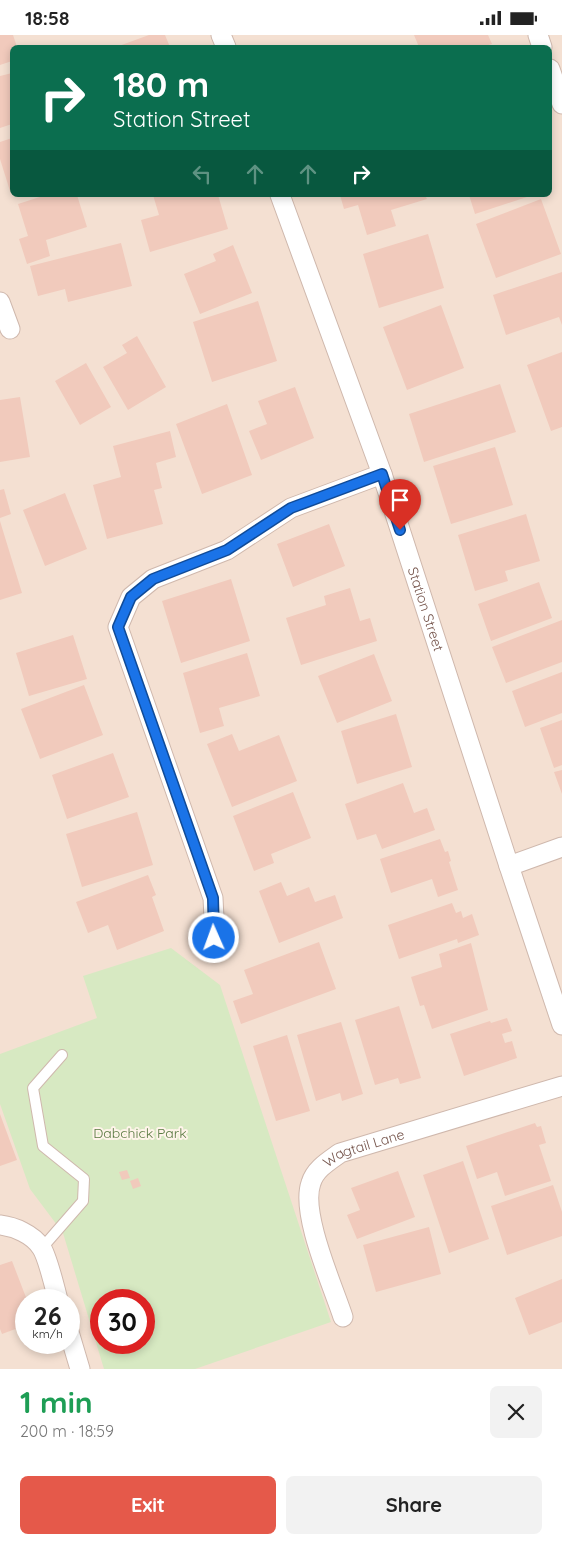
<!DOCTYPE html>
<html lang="en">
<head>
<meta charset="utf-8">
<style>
  :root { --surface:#fff; --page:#f2f2f2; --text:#222; --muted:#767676; --accent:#e5594a }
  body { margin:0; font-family:Quicksand,sans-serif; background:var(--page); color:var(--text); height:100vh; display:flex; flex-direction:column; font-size:19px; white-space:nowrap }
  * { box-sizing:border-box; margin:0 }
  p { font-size:16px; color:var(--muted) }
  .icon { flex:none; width:28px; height:28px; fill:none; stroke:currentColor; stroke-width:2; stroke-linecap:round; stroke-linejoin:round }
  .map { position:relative; height:1334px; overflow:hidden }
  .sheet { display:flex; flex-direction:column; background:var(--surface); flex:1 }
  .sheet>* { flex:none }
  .banner { position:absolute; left:10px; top:10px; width:542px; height:152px; border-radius:8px; box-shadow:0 2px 8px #0003; background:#0b6e4f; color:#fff; overflow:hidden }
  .speed { position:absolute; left:15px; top:1254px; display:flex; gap:10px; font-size:25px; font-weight:700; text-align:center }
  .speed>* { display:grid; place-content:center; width:65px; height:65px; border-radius:50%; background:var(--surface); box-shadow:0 2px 8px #0003; line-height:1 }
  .speed small { font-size:12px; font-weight:400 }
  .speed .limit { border:8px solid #d22; background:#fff; color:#111 }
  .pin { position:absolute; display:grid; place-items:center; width:42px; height:42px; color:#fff; margin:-51px -21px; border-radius:50% 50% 50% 0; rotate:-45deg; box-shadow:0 0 5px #0007 }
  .pin .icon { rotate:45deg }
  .me { position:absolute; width:55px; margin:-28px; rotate:358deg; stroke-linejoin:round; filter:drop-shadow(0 0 4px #0008) }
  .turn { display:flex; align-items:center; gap:18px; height:105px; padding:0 20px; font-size:22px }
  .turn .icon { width:65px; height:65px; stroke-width:2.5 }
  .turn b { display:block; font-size:35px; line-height:42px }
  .lanes { display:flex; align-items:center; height:48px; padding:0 20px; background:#0003; justify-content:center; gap:25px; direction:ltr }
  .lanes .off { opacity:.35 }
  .round { display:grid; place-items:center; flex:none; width:52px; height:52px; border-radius:8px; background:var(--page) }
  .overview { display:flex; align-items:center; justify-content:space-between; height:85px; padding:0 20px }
  h1 { font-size:30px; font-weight:700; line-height:38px; color:#1e9e55 }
  .primary-button { display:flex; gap:10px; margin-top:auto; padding:10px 20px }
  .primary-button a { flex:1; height:58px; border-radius:8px; background:var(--accent); color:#fff; font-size:20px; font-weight:700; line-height:58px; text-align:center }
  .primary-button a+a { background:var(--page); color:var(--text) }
  .status { display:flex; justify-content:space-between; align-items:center; height:35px; padding:0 25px; background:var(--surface); direction:ltr }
  .status svg { height:14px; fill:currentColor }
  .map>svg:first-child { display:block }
  .residential { fill:#f4e0d2; fill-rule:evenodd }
  .green { fill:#d7e9c2; fill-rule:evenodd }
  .building { fill:#f1cabc }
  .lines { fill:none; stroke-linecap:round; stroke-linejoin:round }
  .lane-casing { stroke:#cfb8ad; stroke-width:12 }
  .street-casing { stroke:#cfb8ad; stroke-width:21 }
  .lane { stroke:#fff; stroke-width:10 }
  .street { stroke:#fff; stroke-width:19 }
  .route-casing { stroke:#114b97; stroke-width:12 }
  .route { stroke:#1a73e8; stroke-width:9 }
  .labels { text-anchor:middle; stroke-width:4; stroke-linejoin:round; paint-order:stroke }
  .street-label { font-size:14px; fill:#74534a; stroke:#fff4ea }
  .park-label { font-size:14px; fill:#5a7a42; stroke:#fff4ea }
</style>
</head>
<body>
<div class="status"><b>18:58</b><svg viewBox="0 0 49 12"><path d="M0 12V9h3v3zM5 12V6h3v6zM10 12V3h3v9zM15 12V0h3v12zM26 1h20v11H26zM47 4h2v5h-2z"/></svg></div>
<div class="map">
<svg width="562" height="1334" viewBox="0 0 562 1334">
  <rect width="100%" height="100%" fill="#fcf0e4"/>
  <path class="residential" d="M0,0H562V1334H0ZM12,12H550V160H12ZM26,1265H69V1308H26ZM101,1265H144V1308H101Z"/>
  <path class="green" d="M171,913L220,950L331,1287L195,1334H104L63,1198L30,1154L0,1069V1019L97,983L83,941ZM101,1265H144V1308H101Z"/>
  <path class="building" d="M0,0H13L17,12H12V26L0,30Z
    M149,0H165L170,12H116Z
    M414,0H488L492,9L482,12H419Z
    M12,38V89L0,93V41Z
    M12,103V156H10L0,124V107Z
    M46,160H77L87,192L46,205L50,221L27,229L19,204L28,201L18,169Z
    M153,160H218L228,194L150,217L141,185L159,180Z
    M340,160H425L427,164L391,175L396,191L367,200L358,170L344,174Z
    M469,160H533L475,179Z
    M541,164L561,219L496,243L476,189Z
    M428,199L444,253L379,273L363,219Z
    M121,208L132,251L68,267L65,254L38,261L30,231Z
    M233,210L252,258L200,279L184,239L216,226L213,219Z
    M562,237V290L559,282L506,300L493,260Z
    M258,266L277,326L212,347L193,287Z
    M441,270L464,333L407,355L383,292Z
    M137,301L166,352L128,375L103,332L127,318L122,310Z
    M562,317V392L551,396L527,330Z
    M86,328L111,372L80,390L55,346Z
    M500,349L516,397L424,427L409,379Z
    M295,352L314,403L261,425L249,396L267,389L258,366Z
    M20,362L30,422L0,427V365Z
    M227,369L252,440L202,459L176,389Z
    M170,396L176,422L156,428L162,453L154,455L163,489L107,504L93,450L121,442L113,411Z
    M495,412L513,470L451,489L433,431Z
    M4,454L11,479L0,483V455Z
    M65,458L87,514L45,531L23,475Z
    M526,479L540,526L505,536L508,546L475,556L458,500Z
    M0,486L22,558L0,565Z
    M329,489L345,531L293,552L277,509Z
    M231,544L250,606L181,628L162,566Z
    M539,547L552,583L491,606L478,569Z
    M350,553L360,586L370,583L377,606L301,630L286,583L326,570L324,561Z
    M562,585V627L506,648L492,612Z
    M73,600L87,644L29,661L16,618Z
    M247,618L260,661L219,673L224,691L200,698L183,638Z
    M374,619L392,666L337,688L318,641Z
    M562,637V678L525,692L512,656Z
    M84,650L103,700L40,724L21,674Z
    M396,679L412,732L357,749L341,696Z
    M562,685V730L554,733L540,693Z
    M232,699L239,716L279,700L297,746L232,772L207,709Z
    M113,718L129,762L67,784L52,740Z
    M562,735V759L554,737Z
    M403,748L414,778L427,773L435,795L382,814L376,799L357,805L345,769Z
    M293,757L311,803L271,819L274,828L254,836L233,781Z
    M137,777L153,830L82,852L66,799Z
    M440,804L445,817L448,816L451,826L449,827L458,855L438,862L432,844L391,858L380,824Z
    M148,840L156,860L152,862L164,896L117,915L108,890L88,898L76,867Z
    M281,847L287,861L309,852L315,867L335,860L343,883L279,908L259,856Z
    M452,868L456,878L461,876L463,883L472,879L479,900L458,908L457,904L399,924L388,890Z
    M319,907L336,954L241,989L233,966L253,959L244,935Z
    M471,908L488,975L432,994L424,970L420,971L411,942L442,932L439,919Z
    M399,971L421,1043L400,1049L398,1043L375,1050L355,985Z
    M507,983L512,996L502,999L505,1008L512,1006L517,1023L464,1041L450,999L490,986L491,988Z
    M341,987L363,1059L342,1066L340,1058L316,1066L297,1000Z
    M287,1000L310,1076L276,1086L253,1011Z
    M0,1079L17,1125L0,1131Z
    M535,1088L537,1092L541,1091L546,1108L539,1110L551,1146L505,1161L497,1137L477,1144L466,1111Z
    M463,1126L489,1204L449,1218L423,1140Z
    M127,1135L130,1143L122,1145L119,1137Z
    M398,1136L415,1182L357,1204L347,1180L360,1175L351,1153Z
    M138,1143L141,1151L133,1154L130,1146Z
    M553,1150L562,1177V1201L507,1220L491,1171Z
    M429,1192L441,1239L376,1257L363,1210Z
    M12,1226L27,1265L26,1290L2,1299L0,1294V1230Z
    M562,1244V1287L529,1300L515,1263Z"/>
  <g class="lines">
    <g class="lane-casing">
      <path id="lane" d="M42,1213L83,1166L84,1144L43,1111L33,1053L62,1020"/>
    </g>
    <g class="street-casing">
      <g id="street">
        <path d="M221,0L226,12"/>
        <path d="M538,0L542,12"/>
        <path d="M550,34L562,69"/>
        <path id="s1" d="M280,160L382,439L509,831L562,990"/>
        <path d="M0,267L10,294"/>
        <path d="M509,831L562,812"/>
        <path d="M215,903L213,863L118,592L131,562L153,544L227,515L291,473L382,439"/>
        <path d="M0,1190C15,1192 32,1199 41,1212C47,1220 55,1253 58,1265"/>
        <path id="s2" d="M343,1282C333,1251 300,1178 311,1148C315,1134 329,1126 340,1118L562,1051"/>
        <path d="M69,1297L80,1334"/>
      </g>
    </g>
    <use href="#lane" class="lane"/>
    <use href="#street" class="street"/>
  </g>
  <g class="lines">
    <g class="route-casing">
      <path id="route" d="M214,903L213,863L118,592L131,562L153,544L227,515L291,473L382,439L400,495"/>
    </g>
    <use href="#route" class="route"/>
  </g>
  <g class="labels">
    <g class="street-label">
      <text dy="5" stroke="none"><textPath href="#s1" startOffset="439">Station Street</textPath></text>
      <text dy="5" stroke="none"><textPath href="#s2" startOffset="206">Wagtail Lane</textPath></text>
    </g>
    <g class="park-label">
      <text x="140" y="1103">Dabchick Park</text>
    </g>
  </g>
</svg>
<div class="speed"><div>26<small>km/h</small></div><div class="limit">30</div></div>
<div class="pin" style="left:400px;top:495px;background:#d93025"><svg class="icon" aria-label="arrive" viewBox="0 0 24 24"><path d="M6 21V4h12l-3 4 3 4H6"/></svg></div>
<svg class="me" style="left:214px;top:903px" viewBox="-20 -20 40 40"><circle r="17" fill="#1a73e8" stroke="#fff" stroke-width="3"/><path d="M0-11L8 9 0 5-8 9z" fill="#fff"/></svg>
<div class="banner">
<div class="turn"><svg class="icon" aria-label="right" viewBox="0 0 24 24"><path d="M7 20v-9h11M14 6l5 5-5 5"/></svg><div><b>180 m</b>Station Street</div></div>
<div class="lanes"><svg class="icon off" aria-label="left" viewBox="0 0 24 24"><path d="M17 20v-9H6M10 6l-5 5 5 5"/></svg><svg class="icon off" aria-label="ahead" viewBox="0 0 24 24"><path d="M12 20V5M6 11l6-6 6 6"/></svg><svg class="icon off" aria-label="ahead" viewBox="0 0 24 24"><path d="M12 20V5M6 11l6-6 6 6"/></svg><svg class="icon" aria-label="right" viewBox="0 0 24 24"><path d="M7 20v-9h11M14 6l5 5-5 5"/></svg></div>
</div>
</div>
<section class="sheet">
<div class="overview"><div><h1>1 min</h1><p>200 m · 18:59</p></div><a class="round"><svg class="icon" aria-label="close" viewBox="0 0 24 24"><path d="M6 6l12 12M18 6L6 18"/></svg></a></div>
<div class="primary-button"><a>Exit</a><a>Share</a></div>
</section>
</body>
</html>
